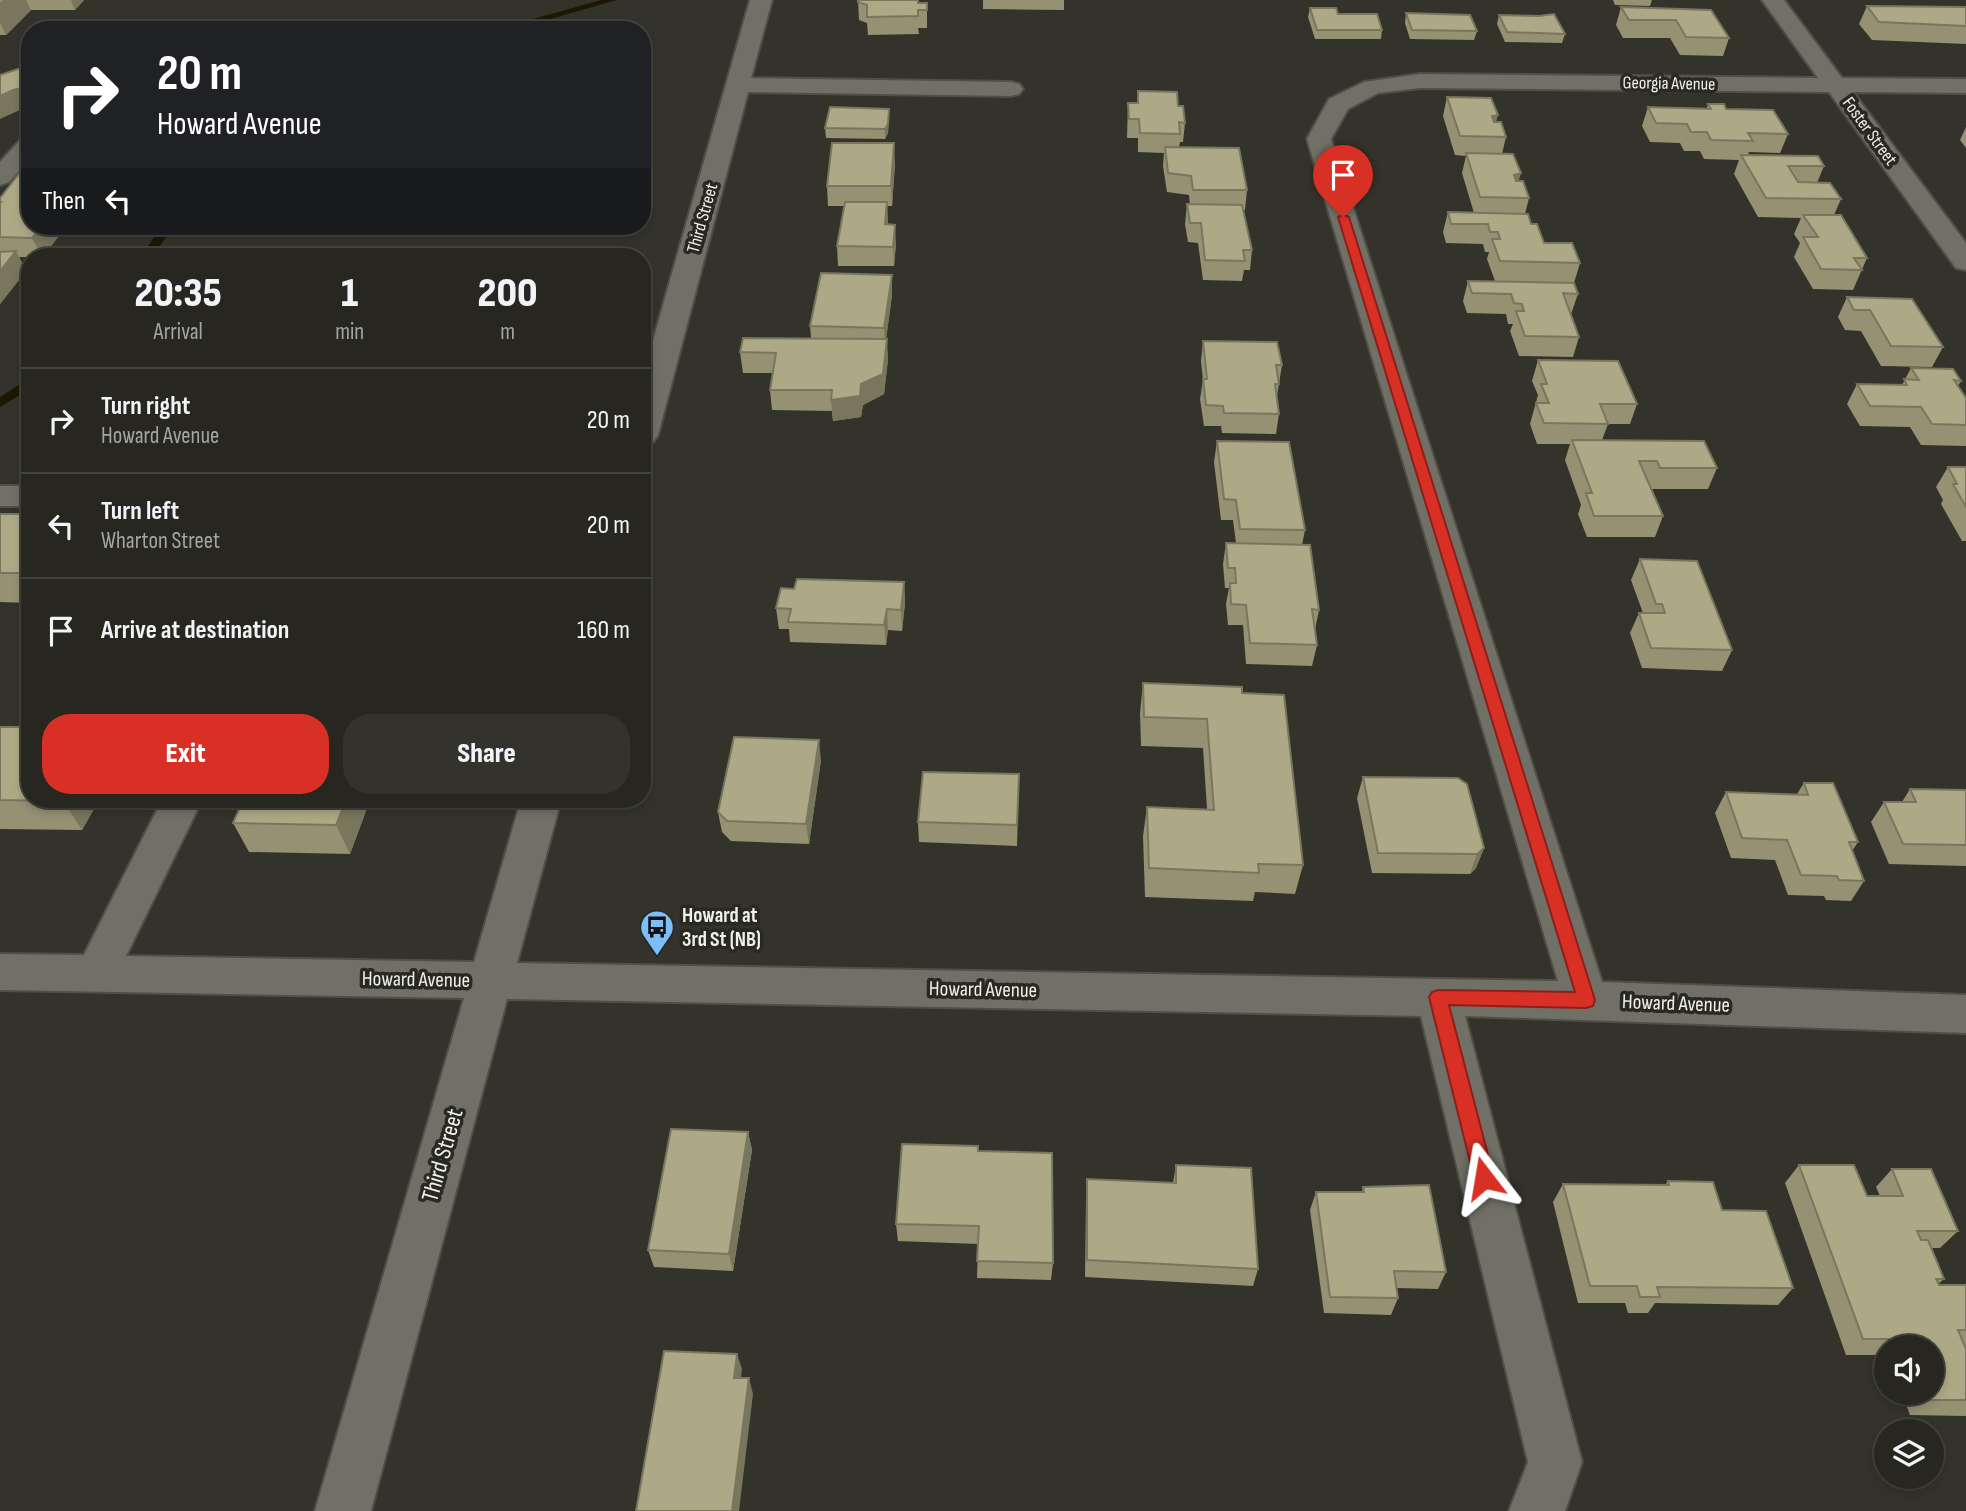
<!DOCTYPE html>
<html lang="en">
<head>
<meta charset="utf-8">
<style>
  :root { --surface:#272620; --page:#33322d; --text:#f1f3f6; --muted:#a4a5a5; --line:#43433e; --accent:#d93025 }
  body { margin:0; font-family:"Sofia Sans Condensed",sans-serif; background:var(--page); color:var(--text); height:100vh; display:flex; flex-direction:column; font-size:26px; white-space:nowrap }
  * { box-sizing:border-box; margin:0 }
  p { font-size:23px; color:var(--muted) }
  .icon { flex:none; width:38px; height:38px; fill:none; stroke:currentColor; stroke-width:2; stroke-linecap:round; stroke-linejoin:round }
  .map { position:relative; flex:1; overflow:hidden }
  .details { position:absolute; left:21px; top:248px; width:630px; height:560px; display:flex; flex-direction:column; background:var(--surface); border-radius:28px; box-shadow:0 4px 10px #0003,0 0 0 2px var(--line) }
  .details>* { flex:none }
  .banner { position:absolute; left:21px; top:21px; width:630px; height:214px; border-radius:28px; box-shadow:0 4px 10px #0003,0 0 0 2px var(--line); background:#202124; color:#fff; overflow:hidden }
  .buttons { position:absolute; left:1874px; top:1335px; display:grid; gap:14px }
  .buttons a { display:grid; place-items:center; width:70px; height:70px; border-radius:50%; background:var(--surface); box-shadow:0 4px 10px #0003,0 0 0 2px var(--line); font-size:35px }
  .pin { position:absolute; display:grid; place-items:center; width:60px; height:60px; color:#fff; margin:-72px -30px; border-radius:50% 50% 50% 0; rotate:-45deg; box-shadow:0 0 7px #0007 }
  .pin .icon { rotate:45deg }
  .me { position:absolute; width:77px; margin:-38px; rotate:346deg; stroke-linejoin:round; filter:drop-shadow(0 0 5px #0008) }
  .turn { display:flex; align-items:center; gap:24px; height:147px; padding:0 21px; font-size:32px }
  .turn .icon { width:91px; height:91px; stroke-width:2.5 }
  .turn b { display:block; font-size:49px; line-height:60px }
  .then { display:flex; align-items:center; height:66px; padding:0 21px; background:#0003; gap:14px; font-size:26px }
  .eta { display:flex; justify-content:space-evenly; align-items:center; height:119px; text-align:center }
  .eta b { font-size:42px; font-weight:800; line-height:49px }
  .action { display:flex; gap:14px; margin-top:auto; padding:14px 21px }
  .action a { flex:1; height:80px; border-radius:28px; background:var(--accent); color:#fff; font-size:28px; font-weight:800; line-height:80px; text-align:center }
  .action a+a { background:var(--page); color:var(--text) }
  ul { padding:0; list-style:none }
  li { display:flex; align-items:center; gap:21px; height:105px; padding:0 21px; border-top:2px solid var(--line) }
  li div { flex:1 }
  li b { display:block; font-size:26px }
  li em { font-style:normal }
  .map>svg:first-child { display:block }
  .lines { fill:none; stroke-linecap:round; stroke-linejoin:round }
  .stream { fill:#1c1800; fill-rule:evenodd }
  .minor-casing { stroke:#4f4e47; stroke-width:4 }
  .minor { fill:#717066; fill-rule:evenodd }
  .wall { fill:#959173 }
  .shaded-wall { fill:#79765e }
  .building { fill:#ada986; stroke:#79765e; stroke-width:2 }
  .route { fill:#d93025; stroke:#8d1f18; stroke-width:2 }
  .labels { text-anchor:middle; stroke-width:7; stroke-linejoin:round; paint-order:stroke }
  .far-street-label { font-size:18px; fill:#f1f1eb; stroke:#2a2921 }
  .poi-label { font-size:21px; font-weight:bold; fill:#f1f1eb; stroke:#2a2921; text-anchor:start }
  .street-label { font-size:21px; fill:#f1f1eb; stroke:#2a2921 }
  .near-street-label { font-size:24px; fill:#f1f1eb; stroke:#2a2921 }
</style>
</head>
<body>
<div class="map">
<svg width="1966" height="1511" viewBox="0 0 1966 1511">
  <rect width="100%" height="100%" fill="#34332b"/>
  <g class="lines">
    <path class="stream" d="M601,0H617L512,30H494Z
      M162,226H174L152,257H140Z
      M30,378V389L0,407V397Z"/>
    <g class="minor-casing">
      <path id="minor" d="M750,0H772L751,78L1011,82L1019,84L1023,89L1019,94L1011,96L748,92L658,435L653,442L642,444V379Z
        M1762,0H1784L1842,78L1966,79V93L1853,92L1966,243V270L1956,268L1829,92L1420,88L1378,93L1348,109L1331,139L1602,982L1966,995V1033L1465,1016L1582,1462L1565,1511H1509L1528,1462L1421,1016L507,999L371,1511H315L464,998L0,990V954L84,955L162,800H202L126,956L474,962L521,800H561L517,963L1558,981L1307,139L1329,99L1364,82L1420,74L1818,78Z
        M30,137V159L9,182L0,185V162L21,139Z
        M0,486H30V506H0Z"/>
    </g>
    <use href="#minor" class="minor"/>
  </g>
  <path class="wall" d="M0,0H84L75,10H31L6,35H0Z
    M858,0L927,3V28H918L919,34L868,35L867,23L859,20Z
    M983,0H1064V10L983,9Z
    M1613,0H1652L1650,6L1615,5Z
    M1867,6L1966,7V44L1872,40L1859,24Z
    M1621,7L1711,10L1729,38L1723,56L1680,55L1670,38H1623L1616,25Z
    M1310,8L1338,14L1382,30L1381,39H1315L1308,17Z
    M1406,13L1477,31L1474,40L1410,39L1405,23Z
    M1499,15L1565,34L1562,43L1505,42L1497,24Z
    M1138,91L1178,106L1185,123L1183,142H1180L1179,147L1247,190L1245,210H1243L1252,250L1250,270H1244L1242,281L1203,280L1198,243L1188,242L1185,224L1187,204L1190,205L1189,195L1167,192L1163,166L1164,153L1138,152V138H1127L1128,103H1137Z
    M1447,97L1496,122L1506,137L1502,154L1529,198L1525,214L1544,243L1580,263L1574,283L1578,294L1571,314L1579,337L1573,357L1519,356L1510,331L1513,324H1508L1506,314L1467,313L1463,301L1468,281H1495L1487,259L1489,252H1485L1483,244L1446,243L1443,232L1448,212L1474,213L1462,173L1466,156L1455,155L1443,116Z
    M1708,104L1726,109L1788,134L1780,153L1749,152L1748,155L1824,166L1817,183L1841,199L1834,215L1867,258L1853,290L1813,289L1794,257L1800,243L1794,234L1801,218L1758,217L1734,174L1739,160L1704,159L1700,151H1684L1680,143L1650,142L1642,126L1648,107L1707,108Z
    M889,118L888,133L885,139L826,138L825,128Z
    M1966,127V148L1960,140Z
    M895,163L892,206H887L888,224L896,244L894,266H838L837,246L844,206H828L827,186Z
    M0,198L30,226H67L42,257H19L26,271L0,304Z
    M892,275V295L886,339L888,359L884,394L863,405L861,417L833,421L832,411L772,410L770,390L773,373H743L740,352L811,338L810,326Z
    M1847,297L1943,347L1932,367L1881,366L1861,331L1845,330L1838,317Z
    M1203,341L1282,365L1277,396L1279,414L1276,434L1222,433L1221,426H1204L1200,399L1203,380L1201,361Z
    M1538,360L1637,404L1630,424H1608L1602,440L1717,468L1708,489H1652L1663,516L1655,537H1587L1578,514L1581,505L1565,460L1570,444H1537L1530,424L1538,395L1532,381Z
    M1911,368L1961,381L1958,386L1966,398V446L1921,445L1910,427L1860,426L1847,404L1857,384L1902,385Z
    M1217,441L1305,530L1302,545L1319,610L1315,630L1317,645L1312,666L1246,664L1243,625H1228L1226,604L1229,588H1225L1223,564L1226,543H1236L1233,520H1221L1214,462Z
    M1948,467H1966V541H1962L1941,504L1943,500L1936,487Z
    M0,514H30V603L0,602Z
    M1640,559L1732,650L1722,671L1642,668L1630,633L1639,613H1643L1631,580Z
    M904,582L905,603L902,631L888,630L886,645L790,642L789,629H779L776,608L794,589Z
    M1143,683L1242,693L1303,865L1295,894L1255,892L1253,901L1145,897L1143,836L1147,807L1207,809L1203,748L1141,746L1140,713Z
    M0,727L99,800L82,830L0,829Z
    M821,760L809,844L731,841L722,832L718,812Z
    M1019,774L1017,846L919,842L918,822Z
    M1363,777L1484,848L1476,868L1470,874L1372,873L1357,798Z
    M1804,783L1858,842L1852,851L1864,881L1851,901L1826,900L1824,896L1788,895L1775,860L1731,858L1715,813L1726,792L1797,794Z
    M1910,789L1966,790V866L1889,864L1871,822L1884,802H1902Z
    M243,800H370L350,854L249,852L233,823Z
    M748,1132L752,1150L733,1271L654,1267L648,1250Z
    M978,1151L1053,1263L1051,1280L977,1278L978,1244L898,1241L896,1224Z
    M1176,1165L1258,1269L1253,1286L1085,1277L1086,1197L1087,1179L1173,1183Z
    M1799,1165L1867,1196H1880L1876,1187L1892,1169L1958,1231L1940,1248H1932L1944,1279L1938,1284L1939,1285H1966V1346H1965L1966,1349V1416L1910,1415L1902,1393H1932V1348H1886V1355H1846L1785,1183Z
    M1668,1181L1722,1210L1793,1288L1778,1305L1655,1303L1648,1313H1628L1625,1303H1578L1553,1202L1563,1184L1665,1185Z
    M1363,1187L1446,1272L1438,1289L1397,1288L1398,1298L1391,1315L1324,1313L1310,1210L1316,1192H1362Z"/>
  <path class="shaded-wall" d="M3,0H26L31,10L6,35L0,23V3Z
    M71,0H84L75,10Z
    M30,86V107L22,109L0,119V96L13,90Z
    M889,109L888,133L885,139V129Z
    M1498,115L1493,134L1492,116Z
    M894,143L895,163L892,206L891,186Z
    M1521,173L1515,193L1514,175Z
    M887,202L888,222L886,244L885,224Z
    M895,225L896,244L894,266L893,247Z
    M42,226H67L42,257L32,238Z
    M16,251L26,271L0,304V271Z
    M892,275V295L885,348L884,328Z
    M887,339L888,359L884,394L863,405L861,417L833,421L831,400L861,384Z
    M904,582L905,603L902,631L901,610Z
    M887,609L888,630L886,645L884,625Z
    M819,740L821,760L809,844L806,824Z
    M64,800H99L82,830L63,801Z
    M346,800H370L350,854L336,825Z
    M1484,848L1476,868L1470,874L1477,854Z
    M748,1132L752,1150L733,1271L729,1254Z
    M737,1354L742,1369L739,1394L734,1378Z
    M749,1378L753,1394L739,1511H732Z"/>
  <path class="building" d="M858,0H918V3H927V10H918V16L867,17V5L858,2Z
    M1867,6L1966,7V26L1879,22Z
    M1621,7L1711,10L1729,38L1686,37L1676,20H1629Z
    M1310,8H1336L1338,14H1377L1382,30H1317Z
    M1406,13L1470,15L1477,31L1412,30Z
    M1554,14L1565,34L1507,32L1499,15L1539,16Z
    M30,65V86L13,90L0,96V75Z
    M1138,91L1177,92L1178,106H1183L1185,123L1179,122L1180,134L1140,133L1139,119H1129L1128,103H1138Z
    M1447,97L1491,98L1498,115L1492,116L1494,122H1501L1506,137L1460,136Z
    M1708,104H1724L1726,109L1773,110L1788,134L1748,133L1753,141L1711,140L1707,132H1691L1687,124L1656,123L1648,107L1711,109Z
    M830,107L889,109L888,124L885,129L825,128Z
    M832,143H894L891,186H827Z
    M1165,147L1239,148L1247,190H1193L1191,176L1168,173Z
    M1466,153L1513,154L1521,173L1514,175L1516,181H1523L1529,198L1480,197Z
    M1741,155L1818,156L1824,166H1788L1798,182L1830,183L1841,199L1766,198Z
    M23,172H30V226H42L32,238L0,237V203L1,202H0V198L18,175Z
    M845,202H887L885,224L895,225L893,247L837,246Z
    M1187,204L1242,205L1252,250H1243L1245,261L1205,260L1201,223H1190Z
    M1448,212L1528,214L1531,224H1537L1544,243H1572L1580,263L1500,261L1492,239H1500L1498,232H1490L1488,224H1451Z
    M1803,215H1841L1867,258H1854L1862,270L1821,269L1803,237H1818Z
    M16,251L0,271V252Z
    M324,254V257H299Z
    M349,255L350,257H329Z
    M821,273L892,275L884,328L810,326Z
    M1468,281L1574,283L1578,294L1563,293L1579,337L1525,336L1516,311H1524L1522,304L1514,303L1511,294L1472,293Z
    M1847,297L1912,299L1943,347L1891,346L1870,310H1854Z
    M743,338L887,339L883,374L861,384L860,396L831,400L832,390H770L776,353L740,352Z
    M1203,341L1277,342L1282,365H1276L1279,384H1275L1279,414L1224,413L1223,406L1206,405L1203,379H1207Z
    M1538,360L1618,361L1637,404H1600L1608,424L1544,423L1536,403H1549L1541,384H1547Z
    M1911,368L1953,369L1961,381L1954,380L1966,398V425L1932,424L1921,407L1870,406L1857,384L1907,385L1904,379L1919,380Z
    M1572,440L1704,441L1717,468H1660L1657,461H1639L1663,516H1594L1586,493H1592Z
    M1217,441L1289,442L1305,530L1240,529L1236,500L1224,499Z
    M1948,467H1966V507L1953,484H1957Z
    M0,514H30V573H0Z
    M1226,543L1310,545L1319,610L1312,609L1317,645L1250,643L1246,605L1231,604L1230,583H1236L1235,568H1228Z
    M1640,559L1697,561L1732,650L1651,648L1639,613H1665L1662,604H1656Z
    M797,579L904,582L901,610L887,609L884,625L788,622L791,609L776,608L781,588L794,589Z
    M1143,683L1242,687V693L1284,695L1303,865L1258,864L1259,873L1149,868L1147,807L1214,810L1207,719L1144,717Z
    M0,727H30V800H64L63,801L0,800Z
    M734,737L819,740L806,824L727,821L718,812Z
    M923,772L1019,774L1017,825L918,822Z
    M1363,777L1458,778L1467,784L1484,848L1477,854L1378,853Z
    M1804,783H1833L1858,842H1849L1864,881L1839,880L1837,876L1801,875L1787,840L1742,838L1726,792L1808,795Z
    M1910,789L1966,790V845L1903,844L1884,802H1916Z
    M243,800H346L336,825L233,823Z
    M671,1129L748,1132L729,1254L648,1250Z
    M902,1144L978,1146V1151L1052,1153L1053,1263L977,1261L979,1226L896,1224Z
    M1176,1165L1251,1168L1258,1269L1087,1260V1179L1176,1183Z
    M1799,1165H1854L1867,1196H1903L1892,1169H1931L1958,1231H1917L1921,1240H1928L1944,1279H1936L1939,1285H1966V1330H1958L1966,1349V1400H1929L1926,1393H1932V1348H1909L1906,1339H1863Z
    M1668,1181L1713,1182L1722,1210L1766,1211L1793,1288L1657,1287L1660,1297H1640L1637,1286H1590L1563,1184L1669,1185Z
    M1429,1185L1446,1272L1394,1271L1398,1298L1330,1297L1316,1192H1364L1363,1187Z
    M664,1351L737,1354L734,1378H749L732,1511H636Z"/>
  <path class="route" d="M1343,214L1349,217L1595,1000L1593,1006L1586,1008L1449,1005L1494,1178L1491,1184L1484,1187L1477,1184L1474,1178L1429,997L1432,992L1438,990L1575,992L1338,217Z"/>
  <defs>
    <g id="bus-pin" transform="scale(1.75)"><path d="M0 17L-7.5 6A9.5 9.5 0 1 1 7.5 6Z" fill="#7cbef9" stroke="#2a2921"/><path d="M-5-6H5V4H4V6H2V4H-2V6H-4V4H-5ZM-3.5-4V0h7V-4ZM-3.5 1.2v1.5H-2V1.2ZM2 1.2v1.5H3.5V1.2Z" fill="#111"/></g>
  </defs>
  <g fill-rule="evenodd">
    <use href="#bus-pin" x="657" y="927"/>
  </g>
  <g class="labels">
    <g class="far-street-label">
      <text transform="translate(1669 83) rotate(1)" y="6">Georgia Avenue</text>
      <text transform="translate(1870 131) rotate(54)" y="6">Foster Street</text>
      <text transform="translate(702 218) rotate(-74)" y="6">Third Street</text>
    </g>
    <g class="poi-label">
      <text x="682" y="922">Howard at<tspan x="682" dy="24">3rd St (NB)</tspan></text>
    </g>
    <g class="street-label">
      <text transform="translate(416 979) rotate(1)" y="7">Howard Avenue</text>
      <text transform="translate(983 989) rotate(1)" y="7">Howard Avenue</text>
      <text transform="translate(1676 1003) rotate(2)" y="7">Howard Avenue</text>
    </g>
    <g class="near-street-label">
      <text transform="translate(442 1155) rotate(-74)" y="8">Third Street</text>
    </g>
  </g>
</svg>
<div class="buttons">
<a><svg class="icon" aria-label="sound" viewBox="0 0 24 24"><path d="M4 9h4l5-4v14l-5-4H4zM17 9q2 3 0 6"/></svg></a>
<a><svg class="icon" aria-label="layers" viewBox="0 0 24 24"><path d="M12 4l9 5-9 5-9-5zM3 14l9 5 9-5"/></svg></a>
</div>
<div class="pin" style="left:1343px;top:217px;background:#d93025"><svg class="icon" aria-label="arrive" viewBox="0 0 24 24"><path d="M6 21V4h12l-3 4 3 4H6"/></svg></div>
<svg class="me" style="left:1484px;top:1178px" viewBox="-20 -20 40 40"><path d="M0-17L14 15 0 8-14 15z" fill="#d93025" stroke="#fff" stroke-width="4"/></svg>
<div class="banner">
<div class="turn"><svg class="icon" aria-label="right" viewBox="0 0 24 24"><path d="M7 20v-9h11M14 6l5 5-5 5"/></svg><div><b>20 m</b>Howard Avenue</div></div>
<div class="then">Then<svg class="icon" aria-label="left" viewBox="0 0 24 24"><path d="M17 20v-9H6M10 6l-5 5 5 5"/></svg></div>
</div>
<section class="details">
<div class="eta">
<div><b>20:35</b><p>Arrival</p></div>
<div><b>1</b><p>min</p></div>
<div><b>200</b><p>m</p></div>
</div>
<ul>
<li><svg class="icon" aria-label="right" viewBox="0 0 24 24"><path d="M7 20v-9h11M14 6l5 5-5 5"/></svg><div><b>Turn right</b><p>Howard Avenue</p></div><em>20 m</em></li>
<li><svg class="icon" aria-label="left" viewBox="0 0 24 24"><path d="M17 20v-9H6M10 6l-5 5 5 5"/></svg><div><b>Turn left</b><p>Wharton Street</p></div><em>20 m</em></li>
<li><svg class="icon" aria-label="arrive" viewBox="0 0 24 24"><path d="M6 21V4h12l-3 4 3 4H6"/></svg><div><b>Arrive at destination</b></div><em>160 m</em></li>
</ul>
<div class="action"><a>Exit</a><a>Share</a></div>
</section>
</div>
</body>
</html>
